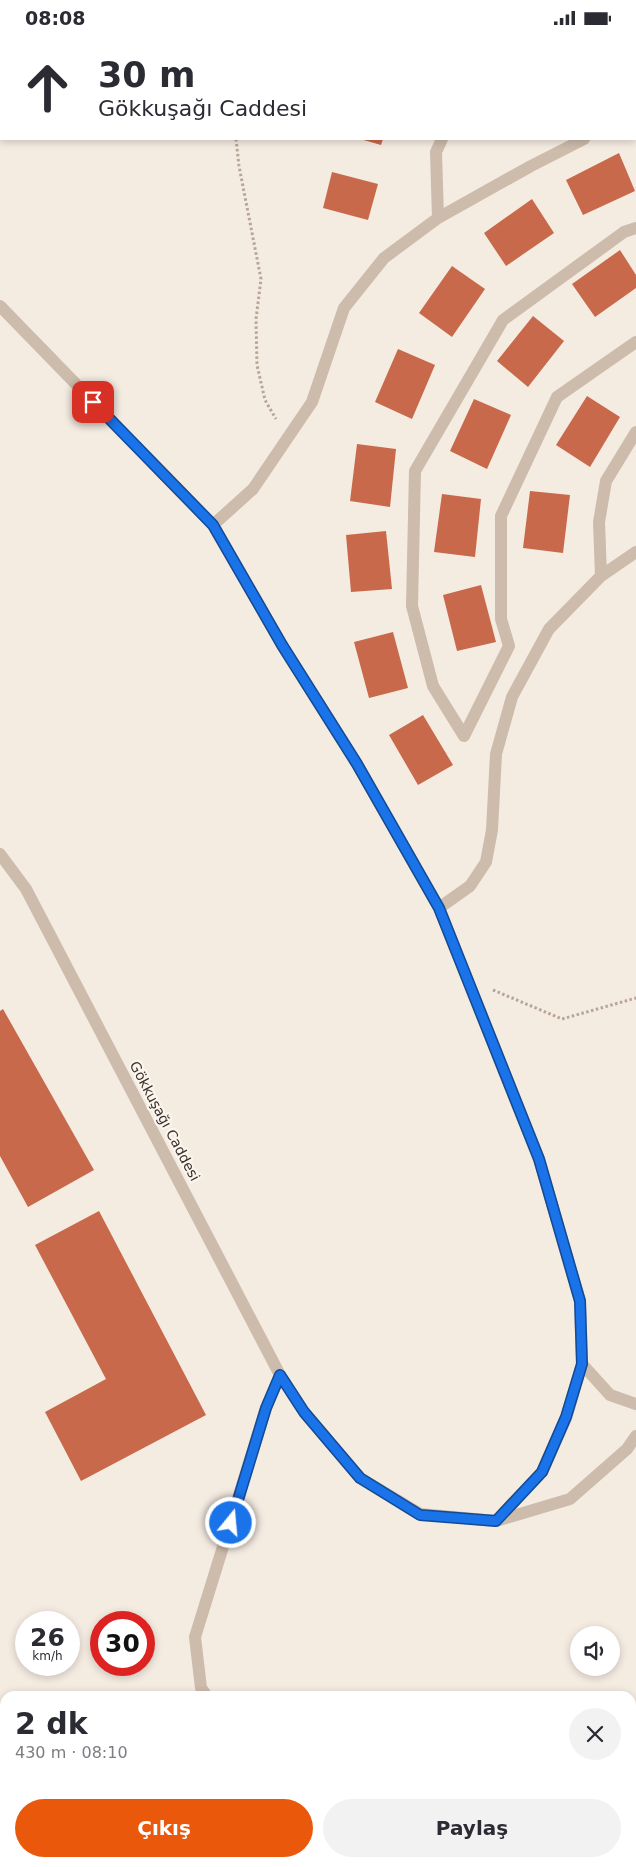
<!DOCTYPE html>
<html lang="tr">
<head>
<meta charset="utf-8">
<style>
  :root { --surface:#fff; --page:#f2f2f3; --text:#2b2b33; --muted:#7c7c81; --accent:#ea580c }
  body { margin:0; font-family:"DejaVu Sans",sans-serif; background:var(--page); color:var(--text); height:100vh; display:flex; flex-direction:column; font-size:19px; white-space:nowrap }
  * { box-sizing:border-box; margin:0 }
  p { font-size:16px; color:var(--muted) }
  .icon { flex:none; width:28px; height:28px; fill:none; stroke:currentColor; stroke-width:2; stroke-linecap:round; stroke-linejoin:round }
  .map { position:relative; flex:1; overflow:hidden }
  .panel { position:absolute; left:0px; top:1656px; width:636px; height:176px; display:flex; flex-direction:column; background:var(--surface); border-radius:15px 15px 0 0; box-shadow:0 2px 8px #0003 }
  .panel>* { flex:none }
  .banner { position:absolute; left:0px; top:0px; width:636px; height:105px; box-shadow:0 2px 8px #0003; background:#fff; color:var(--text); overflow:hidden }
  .buttons { position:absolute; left:570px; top:1591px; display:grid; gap:10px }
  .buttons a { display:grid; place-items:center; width:50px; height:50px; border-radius:50%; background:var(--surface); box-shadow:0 2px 8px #0003; font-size:25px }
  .speed { position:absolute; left:15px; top:1576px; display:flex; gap:10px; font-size:25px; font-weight:700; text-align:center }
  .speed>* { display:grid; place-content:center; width:65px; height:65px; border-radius:50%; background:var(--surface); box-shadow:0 2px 8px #0003; line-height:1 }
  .speed small { font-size:12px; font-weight:400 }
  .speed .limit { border:8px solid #d22; background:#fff; color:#111 }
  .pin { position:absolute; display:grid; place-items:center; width:42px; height:42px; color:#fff; margin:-21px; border-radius:10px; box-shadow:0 2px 8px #0006 }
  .me { position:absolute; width:55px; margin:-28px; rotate:17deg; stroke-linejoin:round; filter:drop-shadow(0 0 4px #0008) }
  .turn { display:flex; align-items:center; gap:18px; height:105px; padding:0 15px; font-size:22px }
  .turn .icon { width:65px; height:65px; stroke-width:2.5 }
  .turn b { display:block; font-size:35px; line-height:42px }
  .round { display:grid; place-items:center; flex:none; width:52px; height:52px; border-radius:26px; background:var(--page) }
  .summary { display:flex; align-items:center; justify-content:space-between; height:85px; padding:0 15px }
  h1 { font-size:30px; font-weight:700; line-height:38px }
  .cta { display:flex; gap:10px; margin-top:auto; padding:10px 15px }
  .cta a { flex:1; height:58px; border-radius:30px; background:var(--accent); color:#fff; font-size:20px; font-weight:700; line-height:58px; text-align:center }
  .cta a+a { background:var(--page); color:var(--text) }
  .status { display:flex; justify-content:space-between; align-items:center; height:35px; padding:0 25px; background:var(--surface); direction:ltr }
  .status svg { height:14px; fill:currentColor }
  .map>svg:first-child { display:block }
  .building { fill:#c8694b }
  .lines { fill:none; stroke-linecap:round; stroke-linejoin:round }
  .path { stroke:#b9a596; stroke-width:3; stroke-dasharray:2.5 2.5; stroke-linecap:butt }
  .minor { stroke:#cdbbac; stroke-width:12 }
  .route-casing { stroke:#114b97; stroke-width:12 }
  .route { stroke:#1a73e8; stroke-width:9 }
  .labels { text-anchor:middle; stroke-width:4.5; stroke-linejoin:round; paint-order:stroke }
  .street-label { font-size:14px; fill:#3b302b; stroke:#fbf5ee }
</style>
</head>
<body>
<div class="status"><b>08:08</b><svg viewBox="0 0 49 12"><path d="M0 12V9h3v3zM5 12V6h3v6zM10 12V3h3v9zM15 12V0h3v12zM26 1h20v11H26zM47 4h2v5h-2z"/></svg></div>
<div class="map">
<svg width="636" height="1832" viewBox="0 0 636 1832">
  <rect width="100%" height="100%" fill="#f4ebe1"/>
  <path class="building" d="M360,104H383L381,110Z
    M619,118L635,156L583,180L566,145Z
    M332,137L378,149L368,185L323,173Z
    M532,164L554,198L506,231L484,198Z
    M620,215L636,240V253L595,282L572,249Z
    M452,231L485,254L452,302L419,278Z
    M533,281L564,306L528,352L497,326Z
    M398,314L435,330L412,384L375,367Z
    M587,361L620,382L590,432L556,410Z
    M474,364L511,380L487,434L450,416Z
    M357,409L396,414L390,472L350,466Z
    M530,456L570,460L563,518L523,513Z
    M442,459L481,464L475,522L434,517Z
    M386,496L392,554L351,557L346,500Z
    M481,550L496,607L457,616L443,560Z
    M393,597L408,653L369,663L354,607Z
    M423,680L453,730L418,750L389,700Z
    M3,974L94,1135L28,1172L0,1121V976Z
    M99,1176L206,1380L81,1446L45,1377L106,1344L35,1210Z"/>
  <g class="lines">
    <path class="path" d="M106,0L107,1
      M236,104L239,131L261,244L256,284L257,330L265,365L276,384
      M493,955L562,984L636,963
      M409,1830L412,1832"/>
    <path class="minor" d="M492,1V0
      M635,88H636
      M438,183L436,117L442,104
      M0,271L213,490L282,610L357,729L439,873L539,1124L580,1266L582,1329L566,1383L542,1437L496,1486
      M213,490L253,454L312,367L344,273L384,223L438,183L531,131L584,104
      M601,541L599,487L606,446L636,397
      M464,701L433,651L412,571L415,436L503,285L624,197L636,193
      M464,701L509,611L501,584V481L557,362L636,307
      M0,819L26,854L280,1340L266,1373L195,1602L201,1653L207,1661
      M439,873L470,851L486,827L492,795L496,719L512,662L549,594L601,541L636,517
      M582,1329L610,1360L636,1369
      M280,1340L304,1377L360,1443L420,1479L496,1486L570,1464L627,1414L636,1401
      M236,1832L237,1828"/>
  </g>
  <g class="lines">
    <g class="route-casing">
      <path id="route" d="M93,367L213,490L282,610L357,729L439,873L539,1124L580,1266L582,1329L566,1382L542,1437L496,1486L420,1480L360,1443L304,1377L280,1340L266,1373L231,1488"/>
    </g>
    <use href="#route" class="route"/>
  </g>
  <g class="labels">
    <g class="street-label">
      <text transform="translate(165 1086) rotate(62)" y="5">Gökkuşağı Caddesi</text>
    </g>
  </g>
</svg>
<div class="buttons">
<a><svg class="icon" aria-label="sound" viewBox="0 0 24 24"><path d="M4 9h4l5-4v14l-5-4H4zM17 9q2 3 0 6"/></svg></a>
</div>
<div class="speed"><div>26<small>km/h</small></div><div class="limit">30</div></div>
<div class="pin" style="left:93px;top:367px;background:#d93025"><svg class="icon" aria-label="arrive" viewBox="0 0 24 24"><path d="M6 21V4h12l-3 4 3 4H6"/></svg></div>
<svg class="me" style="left:231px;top:1488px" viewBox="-20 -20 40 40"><circle r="17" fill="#1a73e8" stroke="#fff" stroke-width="3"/><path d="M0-11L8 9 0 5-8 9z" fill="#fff"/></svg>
<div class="banner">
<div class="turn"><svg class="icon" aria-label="ahead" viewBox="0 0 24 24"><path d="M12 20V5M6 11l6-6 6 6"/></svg><div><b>30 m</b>Gökkuşağı Caddesi</div></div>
</div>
<section class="panel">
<div class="summary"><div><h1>2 dk</h1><p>430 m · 08:10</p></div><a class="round"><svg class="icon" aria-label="close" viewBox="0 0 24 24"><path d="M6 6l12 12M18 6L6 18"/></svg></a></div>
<div class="cta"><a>Çıkış</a><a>Paylaş</a></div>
</section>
</div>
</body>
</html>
